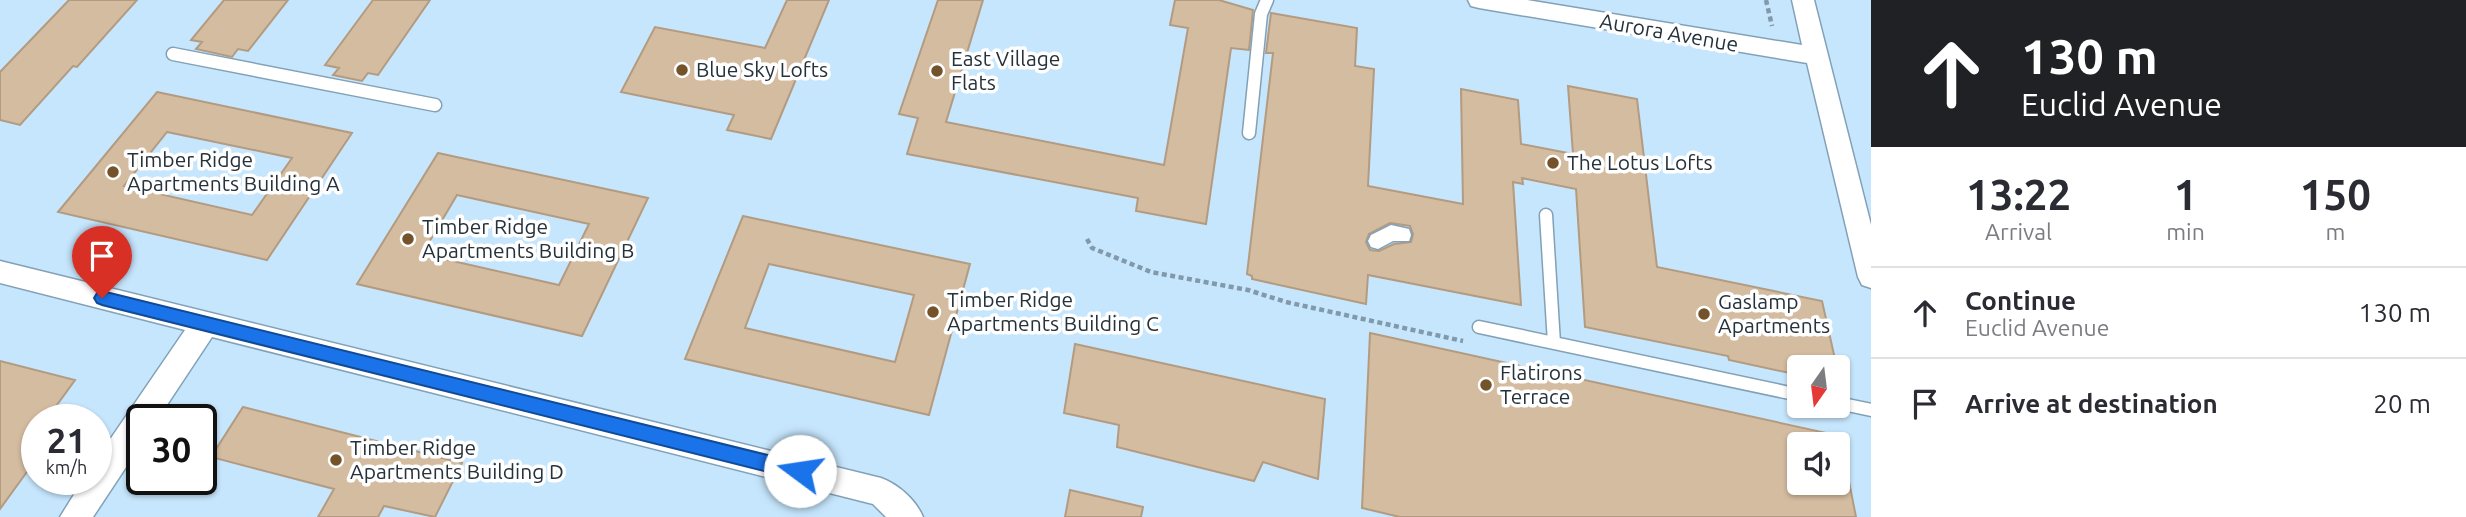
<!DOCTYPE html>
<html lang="en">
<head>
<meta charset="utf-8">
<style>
  :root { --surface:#fff; --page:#f2f2f3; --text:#2b2b33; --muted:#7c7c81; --line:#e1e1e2 }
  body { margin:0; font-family:Ubuntu,sans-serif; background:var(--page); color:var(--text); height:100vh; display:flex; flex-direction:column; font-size:26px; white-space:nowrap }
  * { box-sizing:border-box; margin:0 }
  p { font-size:23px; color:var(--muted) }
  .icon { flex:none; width:38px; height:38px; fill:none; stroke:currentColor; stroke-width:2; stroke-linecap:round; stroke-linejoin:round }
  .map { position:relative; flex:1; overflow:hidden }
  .details { display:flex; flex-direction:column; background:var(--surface); width:595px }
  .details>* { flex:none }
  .guide { background:#202124; color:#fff; overflow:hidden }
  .needle { width:46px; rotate:194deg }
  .fabs { position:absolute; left:1787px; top:355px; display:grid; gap:14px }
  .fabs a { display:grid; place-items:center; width:63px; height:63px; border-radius:7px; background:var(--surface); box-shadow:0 2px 5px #0004; font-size:35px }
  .speed { position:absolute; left:21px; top:404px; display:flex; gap:14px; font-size:35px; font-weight:700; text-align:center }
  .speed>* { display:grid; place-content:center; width:91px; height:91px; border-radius:50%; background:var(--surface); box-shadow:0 2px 5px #0004; line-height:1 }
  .speed small { font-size:18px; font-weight:400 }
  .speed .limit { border:4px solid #111; border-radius:10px; background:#fff; color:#111 }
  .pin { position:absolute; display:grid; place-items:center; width:60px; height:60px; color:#fff; margin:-72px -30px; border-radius:50% 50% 50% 0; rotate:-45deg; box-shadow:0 0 7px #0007 }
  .pin .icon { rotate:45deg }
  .me { position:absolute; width:77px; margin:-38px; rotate:284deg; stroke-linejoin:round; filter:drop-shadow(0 0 5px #0008) }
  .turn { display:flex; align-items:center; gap:24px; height:147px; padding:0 35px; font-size:32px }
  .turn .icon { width:91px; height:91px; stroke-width:2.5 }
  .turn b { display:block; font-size:49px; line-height:60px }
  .eta { display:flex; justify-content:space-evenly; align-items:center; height:119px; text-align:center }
  .eta b { font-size:42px; font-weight:700; line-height:49px }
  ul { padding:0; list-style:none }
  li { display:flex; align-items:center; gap:21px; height:91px; padding:0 35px; border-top:2px solid var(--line) }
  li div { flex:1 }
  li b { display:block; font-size:26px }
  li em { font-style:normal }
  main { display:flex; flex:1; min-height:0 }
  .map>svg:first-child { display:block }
  .building { fill:#d4bca0; stroke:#b39b81; stroke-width:2; fill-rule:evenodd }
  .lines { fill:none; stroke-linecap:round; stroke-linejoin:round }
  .service-casing { stroke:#82a1b7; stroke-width:15 }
  .pedestrian-casing { stroke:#82a1b7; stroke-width:3 }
  .minor-casing { stroke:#82a1b7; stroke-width:3 }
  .path { stroke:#8199aa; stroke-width:4.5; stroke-dasharray:5 3.5; stroke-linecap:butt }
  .service { stroke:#fff; stroke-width:12 }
  .pedestrian { fill:#fff; fill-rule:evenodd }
  .minor { fill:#fff; fill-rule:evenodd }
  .route { fill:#1a73e8; stroke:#114b97; stroke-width:2 }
  .poi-dot { fill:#74532a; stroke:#fff; stroke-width:2.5 }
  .labels { text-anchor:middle; stroke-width:7; stroke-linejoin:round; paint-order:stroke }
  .street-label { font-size:21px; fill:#25323b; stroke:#fff }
  .poi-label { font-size:21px; fill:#25323b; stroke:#fff; text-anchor:start }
</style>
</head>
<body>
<main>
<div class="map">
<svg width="1871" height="517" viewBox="0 0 1871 517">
  <rect width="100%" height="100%" fill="#c6e6fd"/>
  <path class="building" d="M69,0H137L77,67L73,66L20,125L0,120V72Z
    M224,0H288L248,51L238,49L232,57L196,49L202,42L191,40Z
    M373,0H430L378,75L368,73L362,81L333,75L339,68L325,65Z
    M787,0H829L771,139L727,130L734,115L621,92L655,27L765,48Z
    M938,0H983L946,122L1164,165L1188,28L1170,25L1175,0H1219L1253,10L1249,50L1231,48L1206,224L1136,211L1138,198L907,154L918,118L899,114Z
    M1271,13L1357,28L1355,66L1374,69L1368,186L1463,204L1461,89L1518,100L1521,144L1573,154L1568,86L1637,99L1657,267L1822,301L1837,368H1799V375L1729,360L1728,356L1585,327L1576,189L1522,178L1523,184L1513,182L1521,305L1368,275L1366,304L1252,279V276L1247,274L1273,53H1266ZM1390,223L1410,226L1413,234L1411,242L1394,244L1379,251L1370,250L1366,242L1369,234Z
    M157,92L352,133L267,260L58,212ZM167,132L292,158L252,215L124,186Z
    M438,153L648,198L582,336L357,284ZM457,195L589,224L559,285L422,254Z
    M743,216L970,264L929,415L685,359ZM769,264L914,295L895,362L745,328Z
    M1370,333L1840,436L1856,517H1400L1362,508ZM1799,444H1838V483H1799Z
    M1075,344L1325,399L1318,479L1263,462L1254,481L1117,447L1119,425L1064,413Z
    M0,361L75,380L46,420H37V458L0,509Z
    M243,407L462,463L435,517L384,506L378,517H318L334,489L211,457Z
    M1070,490L1143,507L1141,517H1065Z"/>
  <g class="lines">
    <g class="service-casing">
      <path id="service" d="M173,54L435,105
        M1249,133L1261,14L1267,0
        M1546,215L1554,343
        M1479,327L1799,395
        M1838,403L1871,410"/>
    </g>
    <g class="pedestrian-casing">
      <path id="pedestrian" d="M1391,225L1409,229L1411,235L1409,241H1393L1378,249L1371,247L1368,241L1371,235Z"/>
    </g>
    <g class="minor-casing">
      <path id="minor" d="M1468,0H1527L1802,45L1792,0H1814L1871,225V288L1862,285L1858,277L1807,63L1479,8L1471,6Z
        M0,261L881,478C898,484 916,500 923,517H886L873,504L212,337L157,420H142V443L93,517H60L83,480H96V460L185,330L0,283Z"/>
    </g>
    <path class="path" d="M1766,0L1772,26
      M1087,239L1092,248L1151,272L1248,290L1286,302L1463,341"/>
    <use href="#service" class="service"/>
    <use href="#pedestrian" class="pedestrian"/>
    <use href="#minor" class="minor"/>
  </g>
  <path class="route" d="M102,291L800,463L806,465L809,471L806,478L800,480L102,305L97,303L94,298L97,293Z"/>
  <g class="poi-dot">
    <circle cx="682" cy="70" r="7"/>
    <circle cx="937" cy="71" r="7"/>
    <circle cx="1553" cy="163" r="7"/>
    <circle cx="113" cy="172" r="7"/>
    <circle cx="408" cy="239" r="7"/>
    <circle cx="933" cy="312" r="7"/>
    <circle cx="1704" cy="314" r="7"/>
    <circle cx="1486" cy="385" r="7"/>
    <circle cx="336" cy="460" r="7"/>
  </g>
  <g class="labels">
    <g class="street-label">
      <text transform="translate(1669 33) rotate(10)" y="7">Aurora Avenue</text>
    </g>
    <g class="poi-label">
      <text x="951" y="66">East Village<tspan x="951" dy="24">Flats</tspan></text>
      <text x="696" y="77">Blue Sky Lofts</text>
      <text x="127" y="167">Timber Ridge<tspan x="127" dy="24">Apartments Building A</tspan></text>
      <text x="1567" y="170">The Lotus Lofts</text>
      <text x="422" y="234">Timber Ridge<tspan x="422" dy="24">Apartments Building B</tspan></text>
      <text x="947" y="307">Timber Ridge<tspan x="947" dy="24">Apartments Building C</tspan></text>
      <text x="1718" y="309">Gaslamp<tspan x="1718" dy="24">Apartments</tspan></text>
      <text x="1500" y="380">Flatirons<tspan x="1500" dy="24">Terrace</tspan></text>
      <text x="350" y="455">Timber Ridge<tspan x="350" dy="24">Apartments Building D</tspan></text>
    </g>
  </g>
</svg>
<div class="fabs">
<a><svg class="needle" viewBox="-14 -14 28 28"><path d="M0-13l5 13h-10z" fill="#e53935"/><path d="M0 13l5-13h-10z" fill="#7c7c81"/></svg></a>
<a><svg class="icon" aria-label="sound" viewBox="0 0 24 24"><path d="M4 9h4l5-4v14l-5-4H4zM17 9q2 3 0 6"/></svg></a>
</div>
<div class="speed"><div>21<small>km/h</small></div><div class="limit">30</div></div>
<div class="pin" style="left:102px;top:298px;background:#d93025"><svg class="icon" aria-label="arrive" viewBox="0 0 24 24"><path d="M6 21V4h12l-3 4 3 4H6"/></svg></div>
<svg class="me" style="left:800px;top:471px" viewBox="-20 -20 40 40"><circle r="19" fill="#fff"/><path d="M0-13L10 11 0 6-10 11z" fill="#1a73e8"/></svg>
</div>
<section class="details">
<div class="guide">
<div class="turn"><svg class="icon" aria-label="ahead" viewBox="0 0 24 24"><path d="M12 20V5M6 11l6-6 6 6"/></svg><div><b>130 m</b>Euclid Avenue</div></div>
</div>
<div class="eta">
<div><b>13:22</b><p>Arrival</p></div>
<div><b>1</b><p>min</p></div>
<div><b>150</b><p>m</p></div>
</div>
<ul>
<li><svg class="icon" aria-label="ahead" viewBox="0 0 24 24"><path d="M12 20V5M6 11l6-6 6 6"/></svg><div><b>Continue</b><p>Euclid Avenue</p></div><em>130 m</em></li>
<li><svg class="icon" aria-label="arrive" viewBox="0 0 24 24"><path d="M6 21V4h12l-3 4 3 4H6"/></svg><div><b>Arrive at destination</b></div><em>20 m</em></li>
</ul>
</section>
</main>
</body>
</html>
